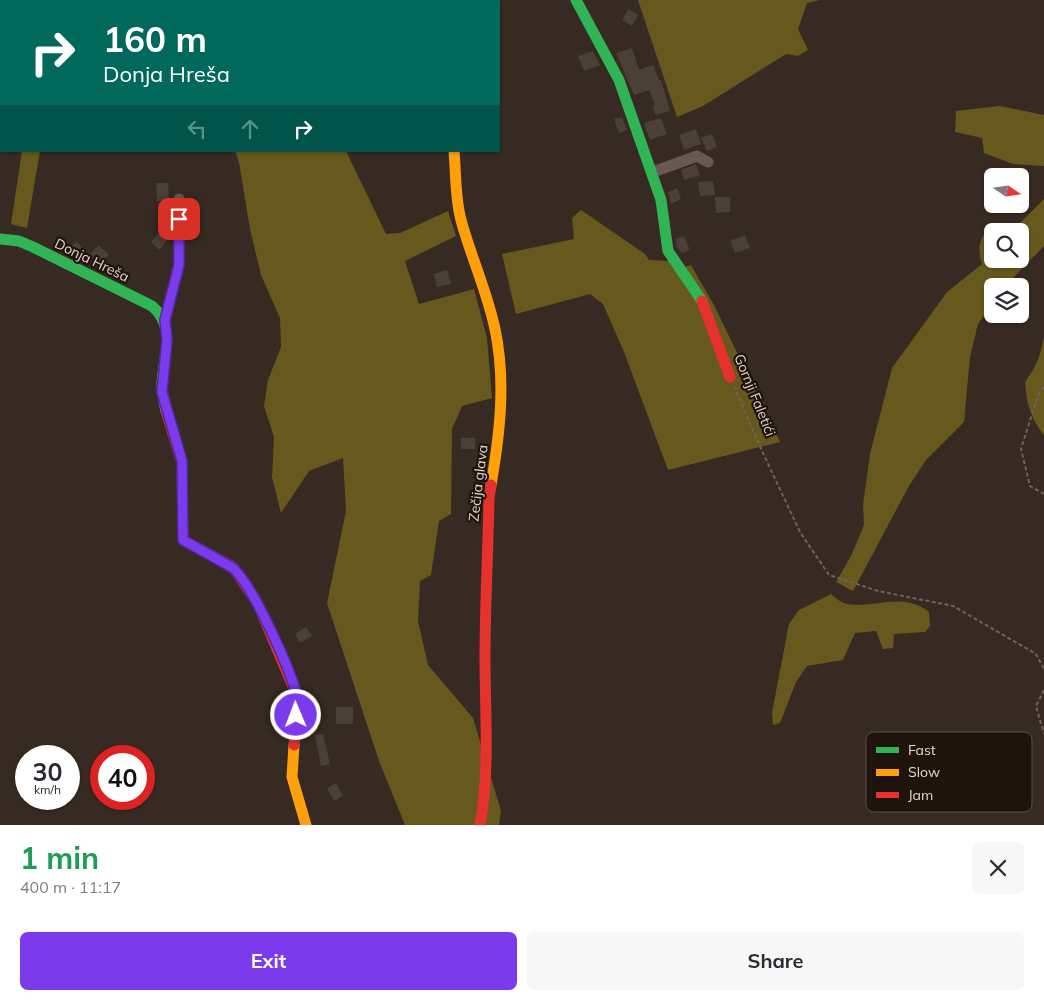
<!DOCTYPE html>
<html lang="en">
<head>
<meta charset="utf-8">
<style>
  :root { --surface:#fff; --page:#f7f7f7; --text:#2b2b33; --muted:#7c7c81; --accent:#7c3aed }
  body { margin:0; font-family:Mulish,sans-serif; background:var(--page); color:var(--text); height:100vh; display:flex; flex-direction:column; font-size:19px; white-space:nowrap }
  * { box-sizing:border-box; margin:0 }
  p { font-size:16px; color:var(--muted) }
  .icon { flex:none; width:28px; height:28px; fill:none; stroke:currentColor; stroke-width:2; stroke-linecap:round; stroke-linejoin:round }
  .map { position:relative; height:825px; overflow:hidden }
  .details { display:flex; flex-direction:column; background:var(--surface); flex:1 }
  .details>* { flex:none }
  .banner { position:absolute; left:0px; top:0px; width:500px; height:152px; box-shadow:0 1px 4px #0004; background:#00695c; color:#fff; overflow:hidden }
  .needle { width:32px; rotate:103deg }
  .buttons { position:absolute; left:984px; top:168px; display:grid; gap:10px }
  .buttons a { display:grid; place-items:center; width:45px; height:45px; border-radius:8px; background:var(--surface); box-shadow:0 1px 4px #0004; font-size:25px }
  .speed { position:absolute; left:15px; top:745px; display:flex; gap:10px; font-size:25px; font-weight:700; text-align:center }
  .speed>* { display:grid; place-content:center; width:65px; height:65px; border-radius:50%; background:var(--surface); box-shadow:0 1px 4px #0004; line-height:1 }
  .speed small { font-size:12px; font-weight:400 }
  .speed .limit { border:8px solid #d22; background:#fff; color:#111 }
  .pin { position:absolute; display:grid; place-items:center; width:42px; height:42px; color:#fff; margin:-21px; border-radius:10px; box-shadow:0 2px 8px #0006 }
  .me { position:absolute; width:55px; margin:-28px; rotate:359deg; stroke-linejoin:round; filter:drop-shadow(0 0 4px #0008) }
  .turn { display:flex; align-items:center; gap:18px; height:105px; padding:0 20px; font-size:22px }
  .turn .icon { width:65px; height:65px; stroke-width:2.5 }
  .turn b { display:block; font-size:35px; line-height:42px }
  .lanes { display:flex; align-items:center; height:48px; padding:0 20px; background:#0003; justify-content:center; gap:25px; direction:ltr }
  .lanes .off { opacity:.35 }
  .round { display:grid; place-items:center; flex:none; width:52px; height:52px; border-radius:8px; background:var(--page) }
  .head { display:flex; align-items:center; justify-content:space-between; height:85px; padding:0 20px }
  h1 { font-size:30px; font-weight:700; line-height:38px; color:#1e9e55 }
  .action { display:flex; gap:10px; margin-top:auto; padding:10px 20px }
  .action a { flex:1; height:58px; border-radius:8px; background:var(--accent); color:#fff; font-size:20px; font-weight:700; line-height:58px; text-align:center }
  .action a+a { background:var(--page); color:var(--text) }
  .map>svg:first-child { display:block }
  .forest { fill:#67581d; fill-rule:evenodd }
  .building { fill:#4b4035 }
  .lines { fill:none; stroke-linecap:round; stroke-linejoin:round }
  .path { stroke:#6f615e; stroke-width:2; stroke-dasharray:4 2.5; stroke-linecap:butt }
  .street { stroke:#6a5854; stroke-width:11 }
  .fast { stroke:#30b455; stroke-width:11 }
  .slow { stroke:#ff9f0a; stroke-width:11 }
  .jam { stroke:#e5322d; stroke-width:11 }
  .route-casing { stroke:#51269a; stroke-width:12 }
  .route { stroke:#7c3aed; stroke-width:9 }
  .labels { text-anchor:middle; stroke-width:4.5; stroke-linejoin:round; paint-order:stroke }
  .street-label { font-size:14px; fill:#e6d6cd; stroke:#1e130d }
  .key { fill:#1e130d; stroke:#5a4e47; stroke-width:1 }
  .key-label { font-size:14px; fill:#e6d6cd }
</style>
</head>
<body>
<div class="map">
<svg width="1044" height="825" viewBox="0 0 1044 825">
  <rect width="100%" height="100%" fill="#372a22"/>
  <path class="forest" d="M0,0H147L1,1L0,72Z
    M220,0H372L373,1H221Z
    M638,0H820L807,3L798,29L808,50L798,56L786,54L703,106L677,117Z
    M1000,106L1044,115V166L1013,164L984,153L982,138L955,132L956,111Z
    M22,151H40L27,228L11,224Z
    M235,151H346L386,234L400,233L448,211L456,236L405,261L419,304L474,289L487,338L492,398L462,406L452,429L451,514L439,521L431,575L420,581L418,621L428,665L473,718L501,811L499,825H405L379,761L327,603L346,511L343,458L309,471L281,513L272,477L274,437L264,406L268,380L281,347L280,318L261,275L250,229L239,162Z
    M1044,199V246L1005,286H992V304L978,324L970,357L964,422L926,460L909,486L853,591L836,582L851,556L864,525L863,505L870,454L892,368L947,292L982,264C978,250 978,242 987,230L1020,223ZM1020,231V259H992V231Z
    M581,210L645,254L649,260L669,261L674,270L691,265L715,307L780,442L668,470L624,352L603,304L590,294L516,314L502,254L574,239L572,218Z
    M1044,336V435C1031,420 1026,401 1025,382C1036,367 1041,355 1044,336Z
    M831,594C835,597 840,602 844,603C871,611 901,590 929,612L930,626L925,632L894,634L893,648L883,649L876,631L855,633L843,660L807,666L796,682L780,723L773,725L772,712L789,624L799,610Z"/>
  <path class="building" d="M628,9L638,15L632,26L622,20Z
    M632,48L639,70L653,65L659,80H661L670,111L655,115L653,106L655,105L649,90L634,95L616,53Z
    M593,51L600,65L584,71L578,56Z
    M622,117L627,130L619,133L614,119Z
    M661,118L667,134L650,140L644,123Z
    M696,129L701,144L684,150L679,135Z
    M712,134L717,147L707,151L701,138Z
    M696,164L700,175L684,180L681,170Z
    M713,181L715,195L700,196L698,182Z
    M156,183H168L169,200L157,201Z
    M677,188L681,199L671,204L668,192Z
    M715,197H730V212L716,213Z
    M161,231L169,239L159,250L151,242Z
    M745,235L750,248L735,253L730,241Z
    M684,236L690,250L682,253L677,247L676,239Z
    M77,241L82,248L72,256L65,252Z
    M99,245L109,255L100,264L90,254Z
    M113,266L125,274L121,280L109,274Z
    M447,270L451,284L437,287L434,274Z
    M461,438H475V449H461Z
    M306,627L312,636L300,643L295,634Z
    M336,707H353V724H336Z
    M323,734L330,764L321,766L315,735Z
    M336,783L343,796L334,801L327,788Z"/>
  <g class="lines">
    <path class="path" d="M734,386L762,451L800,532L829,575L878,591L953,606L1036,654L1044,669
      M1044,387L1038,395L1021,449L1030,486L1044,494
      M1044,690L1036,706L1044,734"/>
    <path class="street" d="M653,172L697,156L708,162
      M165,320L179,265V199"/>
    <path class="fast" d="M576,0L619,80L661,200L668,251L702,301
      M456,1L457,0
      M0,239L19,241L33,247L152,306C177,327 163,356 162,384C162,394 164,402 166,411"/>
    <path class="slow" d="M454,151C456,173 455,198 461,220C471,257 487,291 495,329C506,381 500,433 491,485
      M294,745L292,777L306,825"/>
    <path class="jam" d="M702,301L730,377
      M166,411L182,463L183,540L233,567L258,604L298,698L294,745
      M480,825C490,771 485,713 485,658C485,605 488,552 489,499L491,485"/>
  </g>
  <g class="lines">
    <g class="route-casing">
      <path id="route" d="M179,219V265L165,320L167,340L162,392L182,461L183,540L233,568C253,586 290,668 297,696C299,702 297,709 296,715"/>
    </g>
    <use href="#route" class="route"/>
  </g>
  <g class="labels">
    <g class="street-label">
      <text transform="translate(92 260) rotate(26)" y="5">Donja Hreša</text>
      <text transform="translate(755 395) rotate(68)" y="5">Gornji Faletići</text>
      <text transform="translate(478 483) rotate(-83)" y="5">Zečija glava</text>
    </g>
  </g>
  <rect x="866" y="732" width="166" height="80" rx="8" class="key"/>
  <rect x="876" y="747" width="23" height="6" fill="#30b455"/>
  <rect x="876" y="769" width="23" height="7" fill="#ff9f0a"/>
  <rect x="876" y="792" width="23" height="6" fill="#e5322d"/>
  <g class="key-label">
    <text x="908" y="755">Fast</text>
    <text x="908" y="777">Slow</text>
    <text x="908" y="800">Jam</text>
  </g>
</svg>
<div class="buttons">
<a><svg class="needle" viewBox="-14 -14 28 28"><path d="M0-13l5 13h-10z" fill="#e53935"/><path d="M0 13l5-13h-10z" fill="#7c7c81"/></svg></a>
<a><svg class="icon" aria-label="search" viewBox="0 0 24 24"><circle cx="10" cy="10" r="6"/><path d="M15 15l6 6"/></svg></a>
<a><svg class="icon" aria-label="layers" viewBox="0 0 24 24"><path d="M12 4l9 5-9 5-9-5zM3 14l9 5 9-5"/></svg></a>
</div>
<div class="speed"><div>30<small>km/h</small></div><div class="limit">40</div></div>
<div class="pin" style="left:179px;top:219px;background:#d93025"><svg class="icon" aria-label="arrive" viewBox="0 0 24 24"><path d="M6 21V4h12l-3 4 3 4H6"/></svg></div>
<svg class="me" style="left:296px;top:715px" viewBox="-20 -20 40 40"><circle r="17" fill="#7c3aed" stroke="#fff" stroke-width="3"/><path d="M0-11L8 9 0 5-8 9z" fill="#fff"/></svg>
<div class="banner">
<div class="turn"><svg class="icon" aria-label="right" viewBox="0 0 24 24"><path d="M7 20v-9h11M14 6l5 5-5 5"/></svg><div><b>160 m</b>Donja Hreša</div></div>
<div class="lanes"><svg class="icon off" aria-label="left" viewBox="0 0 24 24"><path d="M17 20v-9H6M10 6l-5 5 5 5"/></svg><svg class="icon off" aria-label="ahead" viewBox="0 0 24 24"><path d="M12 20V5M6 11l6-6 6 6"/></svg><svg class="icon" aria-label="right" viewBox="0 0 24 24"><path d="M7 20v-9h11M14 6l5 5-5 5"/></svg></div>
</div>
</div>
<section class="details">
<div class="head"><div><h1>1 min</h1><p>400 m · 11:17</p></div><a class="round"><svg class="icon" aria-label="close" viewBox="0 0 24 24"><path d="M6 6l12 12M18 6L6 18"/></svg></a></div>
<div class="action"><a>Exit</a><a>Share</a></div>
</section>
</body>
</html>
